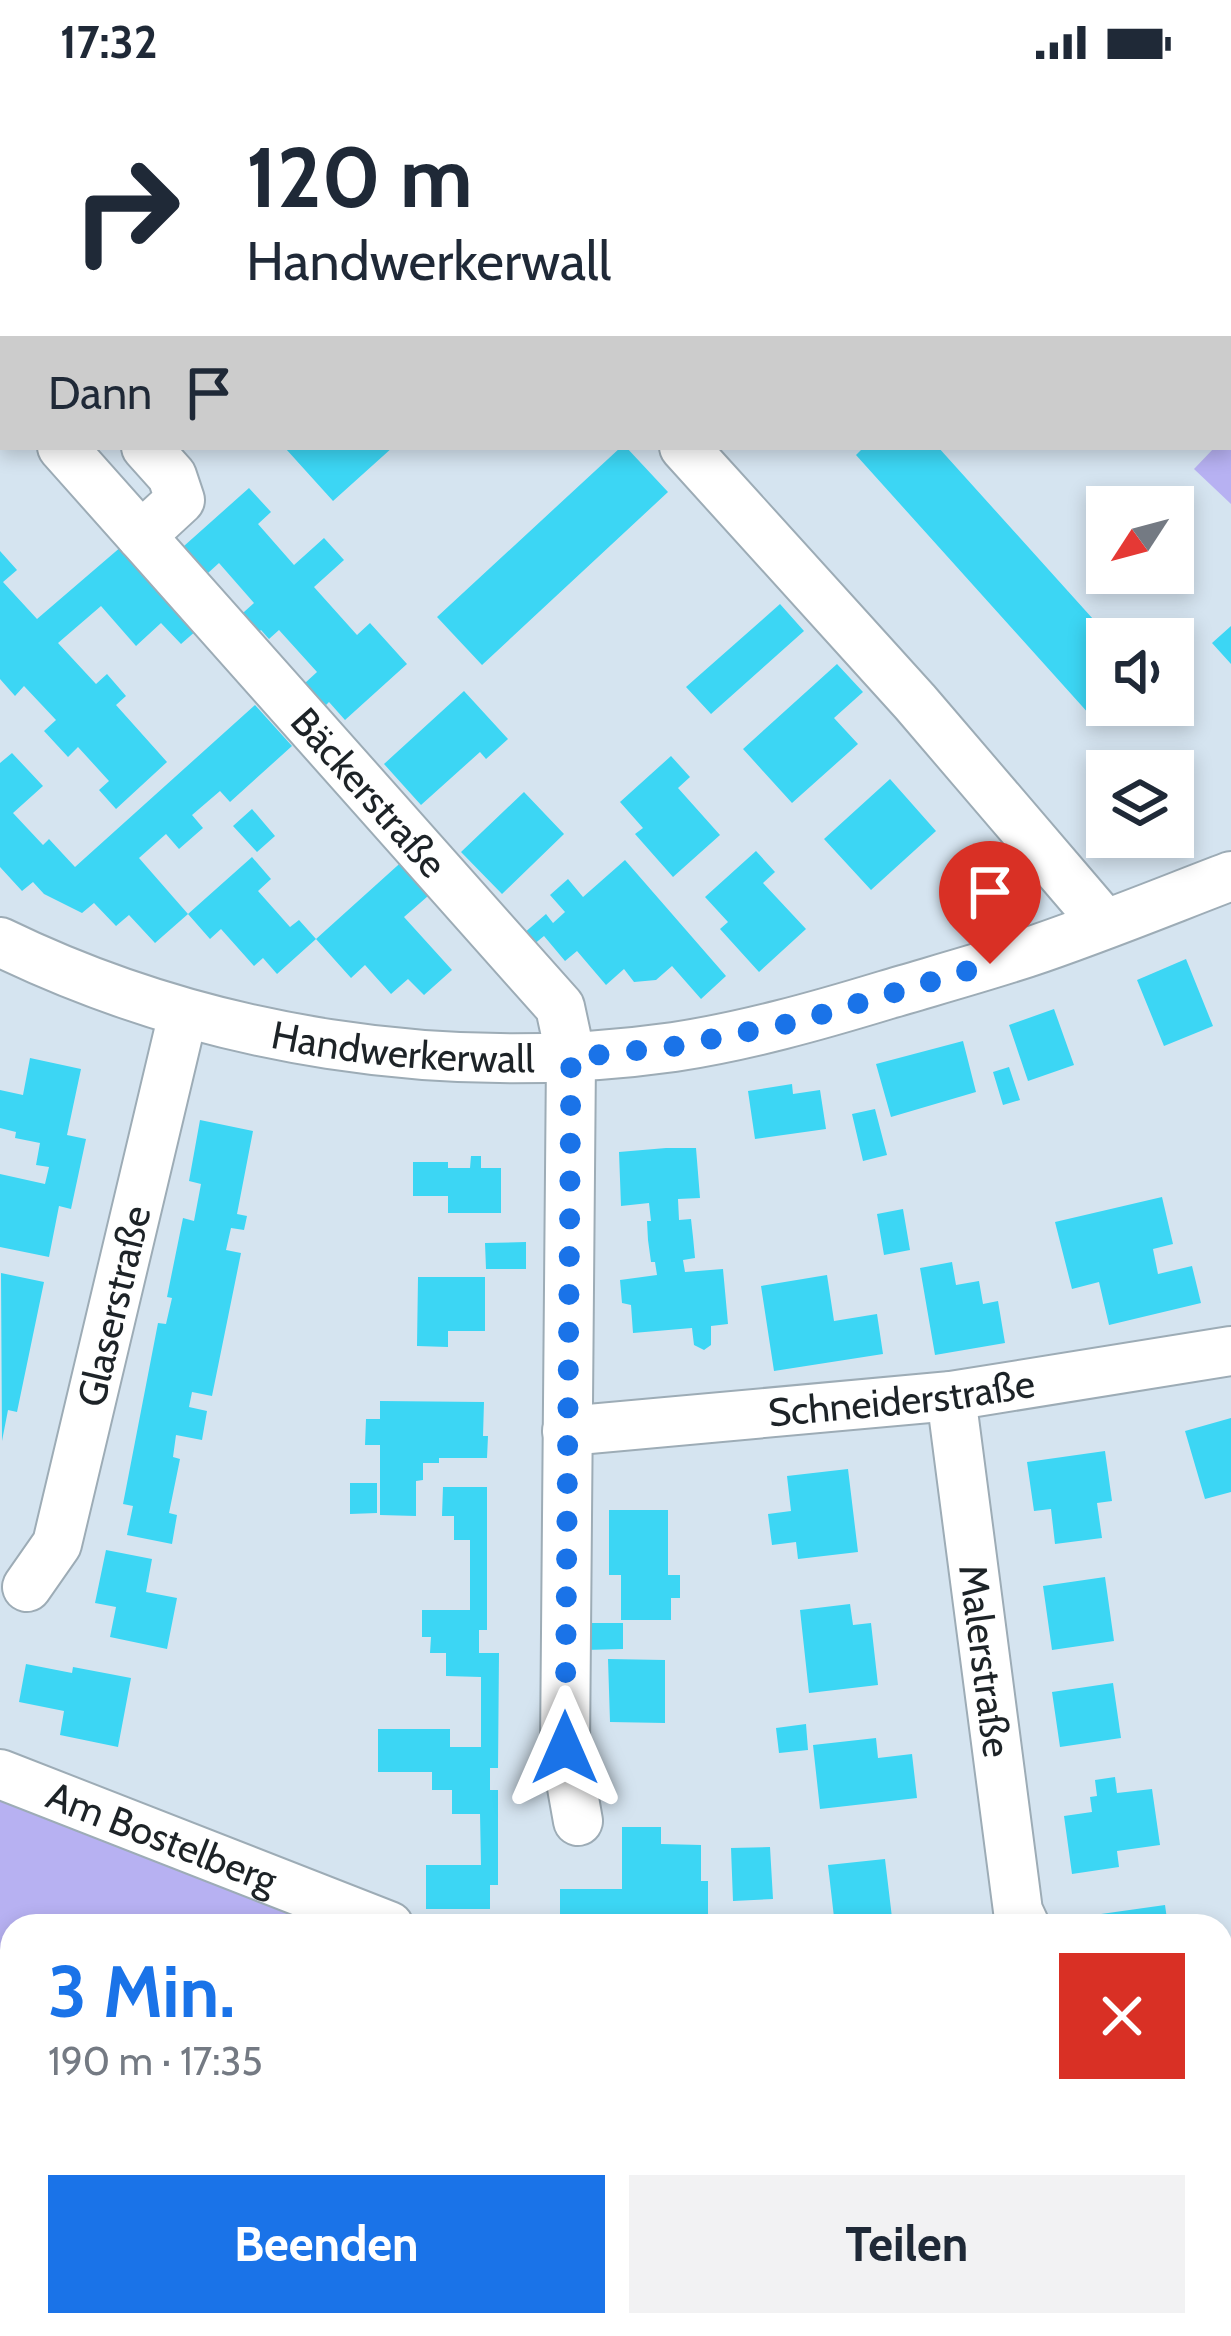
<!DOCTYPE html>
<html lang="de">
<head>
<meta charset="utf-8">
<style>
  :root { --surface:#fff; --page:#f2f2f3; --text:#1f2937; --muted:#747a83; --accent:#1a73e8 }
  body { margin:0; font-family:Cabin,sans-serif; background:var(--page); color:var(--text); height:100vh; display:flex; flex-direction:column; font-size:45px; white-space:nowrap }
  * { box-sizing:border-box; margin:0 }
  p { font-size:39px; color:var(--muted) }
  .icon { flex:none; width:66px; height:66px; fill:none; stroke:currentColor; stroke-width:2; stroke-linecap:round; stroke-linejoin:round }
  .map { position:relative; flex:1; overflow:hidden }
  .sheet { position:absolute; left:0px; top:1830px; width:1233px; height:423px; display:flex; flex-direction:column; background:var(--surface); border-radius:36px 36px 0 0; box-shadow:0 6px 18px #0003 }
  .sheet>* { flex:none }
  .banner { position:absolute; left:0px; top:0px; width:1233px; height:366px; box-shadow:0 6px 18px #0003; background:#fff; color:var(--text); overflow:hidden }
  .needle { width:78px; rotate:234deg }
  .controls { position:absolute; left:1086px; top:402px; display:grid; gap:24px }
  .controls a { display:grid; place-items:center; width:108px; height:108px; border-radius:0px; background:var(--surface); box-shadow:0 6px 18px #0003; font-size:60px }
  .pin { position:absolute; display:grid; place-items:center; width:102px; height:102px; color:#fff; margin:-123px -51px; border-radius:50% 50% 50% 0; rotate:-45deg; box-shadow:0 0 12px #0007 }
  .pin .icon { rotate:45deg }
  .me { position:absolute; width:132px; margin:-66px; rotate:0deg; stroke-linejoin:round; filter:drop-shadow(0 0 9px #0008) }
  .turn { display:flex; align-items:center; gap:42px; height:252px; padding:0 48px; font-size:54px }
  .turn .icon { width:156px; height:156px; stroke-width:2.5 }
  .turn b { display:block; font-size:84px; line-height:102px }
  .then { display:flex; align-items:center; height:114px; padding:0 48px; background:#0003; gap:24px; font-size:45px }
  .round { display:grid; place-items:center; flex:none; width:126px; height:126px; border-radius:0px; background:var(--page) }
  .summary { display:flex; align-items:center; justify-content:space-between; height:204px; padding:0 48px }
  h1 { font-size:72px; font-weight:800; line-height:90px; color:var(--accent) }
  .button { display:flex; gap:24px; margin-top:auto; padding:24px 48px }
  .button a { flex:1; height:138px; border-radius:0px; background:var(--accent); color:#fff; font-size:48px; font-weight:800; line-height:138px; text-align:center }
  .button a+a { background:var(--page); color:var(--text) }
  .status { display:flex; justify-content:space-between; align-items:center; height:84px; padding:0 60px; background:var(--surface); direction:ltr }
  .status svg { height:33px; fill:currentColor }
  .map>svg:first-child { display:block }
  .green { fill:#b7b1f2 }
  .building { fill:#3cd6f4 }
  .lines { fill:none; stroke-linecap:round; stroke-linejoin:round }
  .minor-casing { stroke:#9dacb6; stroke-width:52 }
  .minor { stroke:#fff; stroke-width:48 }
  .rail-casing { stroke:#7b868e; stroke-width:14 }
  .rail { stroke:#fff; stroke-width:9; stroke-dasharray:27; stroke-linecap:butt }
  .route { stroke:#1a73e8; stroke-width:21; stroke-dasharray:0 37.8 }
  .labels { text-anchor:middle; stroke-width:12; stroke-linejoin:round; paint-order:stroke }
  .street-label { font-size:39px; fill:#1d2327; stroke:#fff }
</style>
</head>
<body>
<div class="status"><b>17:32</b><svg viewBox="0 0 49 12"><path d="M0 12V9h3v3zM5 12V6h3v6zM10 12V3h3v9zM15 12V0h3v12zM26 1h20v11H26zM47 4h2v5h-2z"/></svg></div>
<div class="map">
<svg width="1231" height="2252" viewBox="0 0 1231 2252">
  <rect width="100%" height="100%" fill="#d5e4f0"/>
  <path class="green" d="M1231,346V420L1194,385L1215,363H1230Z
    M0,1716L322,1842H12V1886L0,1884Z
    M0,1945L12,1947V2241H1221V2147H1231V2252H0Z"/>
  <path class="building" d="M289,363H393L333,417L286,365Z
    M621,363H626L668,408L482,581L437,533Z
    M864,363H938L1111,555H1107V621H1122L1099,641L856,371Z
    M249,404L271,428L258,440L294,481L324,454L344,476L314,503L357,551L370,539L407,580L345,636L329,618L326,621L305,599L317,588L279,546L269,555L261,546L252,554L235,536L254,519L219,479L208,489L184,462Z
    M122,462L197,546L181,560L161,539L136,562L101,522L58,559L96,600L107,590L126,612L116,621L167,678L116,725L99,706L109,697L78,663L68,673L44,647L56,636L24,602L15,612L0,595V467L17,486L3,498L37,535Z
    M780,520L804,547L711,630L686,603Z
    M1231,542V580L1212,559Z
    M837,580L863,608L834,634L858,660L792,719L743,665Z
    M464,607L508,655L486,675L480,668L421,721L384,680Z
    M255,621L292,662L230,718L220,707L192,731L203,744L179,765L166,750L139,774L188,830L155,859L129,831L116,842L94,819L82,829L44,810L33,798L22,807L0,783V679L12,669L43,702L13,729L43,761L49,755L75,783Z
    M671,672L690,693L678,704L720,751L673,793L635,750L643,744L620,718Z
    M890,695L936,747L871,806L824,755Z
    M524,708L564,750L502,810L461,768Z
    M252,725L275,752L257,768L233,742Z
    M756,767L775,788L763,799L806,845L759,888L720,845L728,838L705,813Z
    M252,773L271,795L258,807L290,843L299,836L316,855L277,890L263,874L254,882L221,845L210,855L188,830Z
    M407,773L436,805L404,833L452,886L424,911L408,895L391,910L365,881L351,894L316,855Z
    M625,776L726,892L701,915L672,882L656,896L634,898L624,885L606,901L577,867L565,877L544,852L533,861L523,850L546,830L553,839L565,828L550,811L568,795L583,813Z
    M1186,875L1213,942L1164,962L1137,896Z
    M1054,925L1074,981L1028,997L1009,941Z
    M963,957L976,1008L891,1033L876,980Z
    M30,974L81,985L67,1051L86,1055L71,1125L59,1122L49,1173L0,1163V1090L45,1100L49,1083L36,1081L40,1059L15,1054L16,1048L0,1044V1006L23,1011Z
    M1009,983L1020,1016L1003,1021L993,988Z
    M792,1000L793,1010L820,1006L826,1045L755,1055L748,1007Z
    M875,1025L887,1071L863,1077L852,1030Z
    M200,1036L253,1047L237,1130L247,1132L244,1146L231,1144L226,1166L241,1169L212,1312L192,1308L189,1323L207,1327L202,1356L176,1351L173,1373L180,1375L169,1429L177,1431L172,1460L127,1451L133,1422L123,1420L158,1239L166,1240L172,1214L167,1213L183,1134L194,1137L201,1100L189,1097Z
    M666,1064H696L700,1114L678,1115L679,1136L691,1135L693,1153L695,1174L683,1176L685,1188L723,1185L728,1240L711,1242V1261L704,1266L694,1261L692,1244L633,1249L631,1221L622,1219L620,1196L657,1191L655,1178H651L648,1156L647,1137H651L649,1119L621,1122L619,1068Z
    M471,1072H481V1084H501V1129H448V1112H413V1078H448V1084H470Z
    M1162,1113L1173,1160L1153,1165L1158,1190L1192,1182L1201,1219L1109,1241L1099,1198L1072,1205L1055,1138Z
    M903,1125L910,1166L884,1171L877,1130Z
    M526,1158V1185H486L485,1159Z
    M952,1178L956,1201L979,1197L983,1220L998,1217L1005,1259L935,1271L920,1184Z
    M1,1189L44,1198L17,1328L8,1326L2,1357Z
    M827,1191L834,1237L877,1230L883,1270L774,1287L761,1202Z
    M418,1193H485V1247H448V1263L417,1262Z
    M380,1317L484,1318L483,1352H488L487,1374H439V1379H423V1396L416,1397V1432L380,1431V1361H365L366,1335H380Z
    M1231,1334V1408L1205,1415L1185,1347Z
    M1105,1367L1112,1417L1097,1419L1102,1454L1055,1460L1051,1425L1034,1427L1027,1378Z
    M848,1385L858,1468L798,1475L796,1458L772,1461L768,1430L791,1427L787,1392Z
    M350,1399H377V1429L350,1430Z
    M443,1403H487V1546H479V1569H499L498,1684H490V1706H498V1801H490V1825H426V1781H481L480,1730H452V1706H432V1688H378V1645H450V1663H481V1593L446,1592V1569H430L431,1553H422V1526H470V1456H454V1432H442Z
    M609,1426H668V1491H680V1514H671V1536H621V1491H609Z
    M106,1466L152,1475L146,1508L177,1514L167,1565L110,1553L116,1523L95,1519Z
    M1105,1493L1114,1557L1052,1566L1043,1502Z
    M850,1520L853,1541L871,1539L878,1601L809,1609L800,1526Z
    M585,1539H623V1565L585,1566Z
    M608,1575L665,1576V1639L610,1638Z
    M26,1580L72,1589L73,1583L131,1594L118,1663L60,1651L64,1627L19,1618Z
    M1113,1599L1121,1654L1060,1663L1052,1608Z
    M806,1640L808,1666L779,1669L776,1644Z
    M876,1654L878,1674L912,1670L917,1714L820,1725L813,1661Z
    M1115,1693L1117,1709L1152,1705L1160,1761L1117,1767L1119,1783L1072,1790L1064,1732L1092,1728L1090,1713L1097,1712L1095,1696Z
    M622,1743H661V1760L701,1761V1797H708V1842L619,1839V1842H560V1805H622Z
    M770,1763L773,1815L733,1817L731,1764Z
    M885,1775L893,1842H835L828,1781Z
    M1165,1821L1168,1842H1103L1101,1830Z
    M1231,1918V1942L1221,1944V1919Z"/>
  <g class="lines">
    <g class="minor-casing">
      <g id="minor">
        <path d="M353,0L356,3"/>
        <path d="M0,201L3,204"/>
        <path id="s1" d="M62,363L560,923L571,974L565,1664L578,1737"/>
        <path d="M684,363L915,618L1105,840"/>
        <path d="M141,452L180,416L172,392L146,363"/>
        <path id="s2" d="M0,858C206,958 447,995 674,963C746,952 817,932 886,911C933,897 980,884 1026,869C1095,846 1163,818 1231,792"/>
        <path id="s3" d="M951,1312L1018,1827L1025,1842"/>
        <path id="s4" d="M567,1347L951,1312L1231,1267"/>
        <path id="s5" d="M27,1503L57,1460L183,930"/>
        <path id="s6" d="M0,1690L389,1842"/>
        <path d="M1221,2061L1231,2062"/>
      </g>
    </g>
    <use href="#minor" class="minor"/>
    <g class="rail-casing">
      <path id="rail" d="M0,1920L12,1922
        M1221,2114L1231,2115"/>
    </g>
    <use href="#rail" class="rail"/>
  </g>
  <g class="lines">
    <path class="route" d="M565,1664L571,974L677,962L796,938L990,880"/>
  </g>
  <g class="labels">
    <g class="street-label">
      <text dy="14" stroke="none"><textPath href="#s1" startOffset="462">Bäckerstraße</textPath></text>
      <text dy="14" stroke="none"><textPath href="#s2" startOffset="420">Handwerkerwall</textPath></text>
      <text dy="14" stroke="none"><textPath href="#s5" startOffset="297">Glaserstraße</textPath></text>
      <text dy="14" stroke="none"><textPath href="#s4" startOffset="336">Schneiderstraße</textPath></text>
      <text dy="14" stroke="none"><textPath href="#s3" startOffset="267">Malerstraße</textPath></text>
      <text dy="14" stroke="none"><textPath href="#s6" startOffset="174">Am Bostelberg</textPath></text>
    </g>
  </g>
</svg>
<div class="controls">
<a><svg class="needle" viewBox="-14 -14 28 28"><path d="M0-13l5 13h-10z" fill="#e53935"/><path d="M0 13l5-13h-10z" fill="#747a83"/></svg></a>
<a><svg class="icon" aria-label="sound" viewBox="0 0 24 24"><path d="M4 9h4l5-4v14l-5-4H4zM17 9q2 3 0 6"/></svg></a>
<a><svg class="icon" aria-label="layers" viewBox="0 0 24 24"><path d="M12 4l9 5-9 5-9-5zM3 14l9 5 9-5"/></svg></a>
</div>
<div class="pin" style="left:990px;top:880px;background:#d93025"><svg class="icon" aria-label="arrive" viewBox="0 0 24 24"><path d="M6 21V4h12l-3 4 3 4H6"/></svg></div>
<svg class="me" style="left:565px;top:1664px" viewBox="-20 -20 40 40"><path d="M0-17L14 15 0 8-14 15z" fill="#1a73e8" stroke="#fff" stroke-width="4"/></svg>
<div class="banner">
<div class="turn"><svg class="icon" aria-label="right" viewBox="0 0 24 24"><path d="M7 20v-9h11M14 6l5 5-5 5"/></svg><div><b>120 m</b>Handwerkerwall</div></div>
<div class="then">Dann<svg class="icon" aria-label="arrive" viewBox="0 0 24 24"><path d="M6 21V4h12l-3 4 3 4H6"/></svg></div>
</div>
<section class="sheet">
<div class="summary"><div><h1>3 Min.</h1><p>190 m · 17:35</p></div><a class="round" style="background:#d93025;color:#fff"><svg class="icon" aria-label="close" viewBox="0 0 24 24"><path d="M6 6l12 12M18 6L6 18"/></svg></a></div>
<div class="button"><a>Beenden</a><a>Teilen</a></div>
</section>
</div>
</body>
</html>
